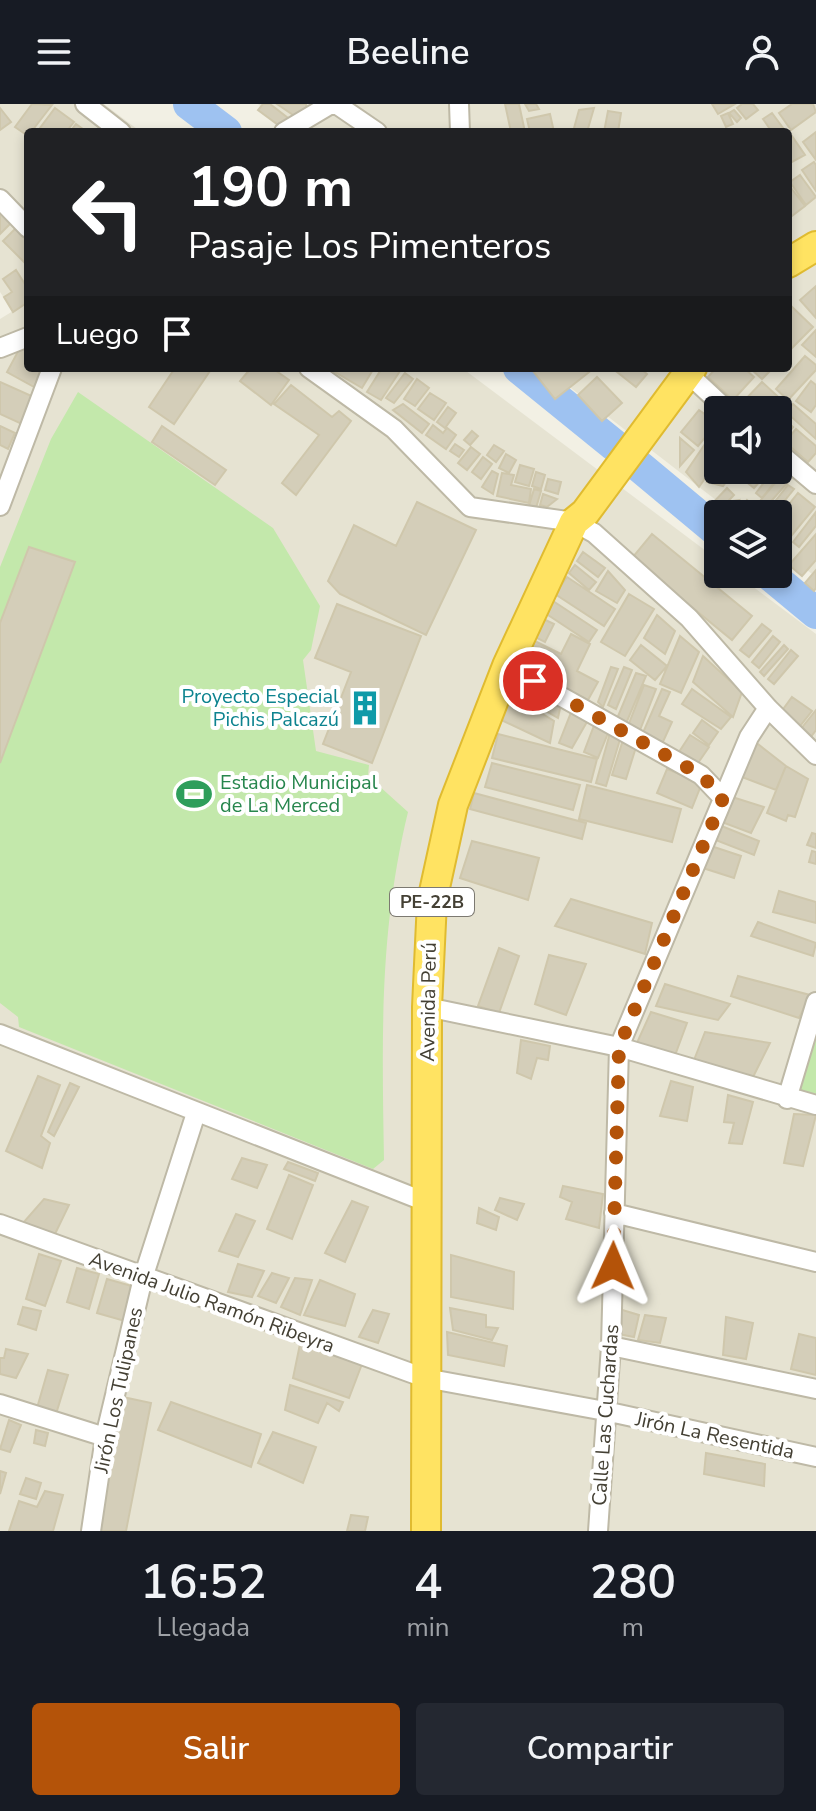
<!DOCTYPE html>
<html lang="es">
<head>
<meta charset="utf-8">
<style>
  :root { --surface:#171b24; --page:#242831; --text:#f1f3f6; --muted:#9ea1a6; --accent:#b45309 }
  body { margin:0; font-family:"Nunito Sans",sans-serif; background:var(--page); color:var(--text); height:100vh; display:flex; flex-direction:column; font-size:30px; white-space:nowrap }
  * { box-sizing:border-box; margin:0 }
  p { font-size:26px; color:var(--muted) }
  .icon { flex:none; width:44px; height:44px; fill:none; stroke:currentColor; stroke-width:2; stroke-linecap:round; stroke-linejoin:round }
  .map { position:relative; height:1427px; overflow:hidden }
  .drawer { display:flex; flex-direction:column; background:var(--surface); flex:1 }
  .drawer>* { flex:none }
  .guide { position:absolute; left:24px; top:24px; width:768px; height:244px; border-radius:8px; box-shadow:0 4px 12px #0003; background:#202124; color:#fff; overflow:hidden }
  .controls { position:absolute; left:704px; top:292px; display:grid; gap:16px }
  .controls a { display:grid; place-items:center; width:88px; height:88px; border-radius:8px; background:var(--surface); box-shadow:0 4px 12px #0003; font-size:40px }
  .pin { position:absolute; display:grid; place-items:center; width:68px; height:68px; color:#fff; margin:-34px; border:4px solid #fff; border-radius:50%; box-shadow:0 2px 8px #0007 }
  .me { position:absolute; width:88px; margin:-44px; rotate:1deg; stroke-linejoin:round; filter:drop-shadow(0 0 6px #0008) }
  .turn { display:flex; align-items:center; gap:28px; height:168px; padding:0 32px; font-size:36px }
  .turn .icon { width:104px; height:104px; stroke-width:2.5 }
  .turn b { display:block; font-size:56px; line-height:68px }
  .then { display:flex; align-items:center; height:76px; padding:0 32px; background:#0003; gap:16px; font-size:30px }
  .eta { display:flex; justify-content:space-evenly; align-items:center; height:136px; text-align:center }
  .eta b { font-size:48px; font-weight:600; line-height:56px }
  .button { display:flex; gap:16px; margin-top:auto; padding:16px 32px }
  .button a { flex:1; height:92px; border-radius:8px; background:var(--accent); color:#fff; font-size:32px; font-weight:600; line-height:92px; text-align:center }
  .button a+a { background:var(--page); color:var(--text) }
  header { display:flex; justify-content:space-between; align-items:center; height:104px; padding:0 32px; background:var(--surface); font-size:36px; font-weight:600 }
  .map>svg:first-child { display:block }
  .residential { fill:#e6e3d2; fill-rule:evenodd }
  .green { fill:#c3e8ab }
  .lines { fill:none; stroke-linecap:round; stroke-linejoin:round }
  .river { stroke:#9ec2f1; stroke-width:32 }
  .building { fill:#d4ceb9; stroke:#cfc7ac; stroke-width:2 }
  .minor-casing { stroke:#beb9a6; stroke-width:22 }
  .highway-casing { stroke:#e0bb30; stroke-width:32 }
  .minor { stroke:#fff; stroke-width:18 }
  .highway { stroke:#ffe362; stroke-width:28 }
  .route { stroke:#b45309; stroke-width:14; stroke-dasharray:0 25.2 }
  .labels { text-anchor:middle; stroke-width:8; stroke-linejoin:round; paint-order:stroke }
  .shield { fill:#fff; stroke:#7c7971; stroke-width:2 }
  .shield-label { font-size:18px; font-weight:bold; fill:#444034 }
  .culture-label { font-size:20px; fill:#0d838f; stroke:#fff; text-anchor:end }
  .leisure-label { font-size:20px; fill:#27864d; stroke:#fff; text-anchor:start }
  .street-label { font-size:20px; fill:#444034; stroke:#fff }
</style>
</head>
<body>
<header><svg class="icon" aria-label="menu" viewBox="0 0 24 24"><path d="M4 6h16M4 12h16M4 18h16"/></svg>Beeline<svg class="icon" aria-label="person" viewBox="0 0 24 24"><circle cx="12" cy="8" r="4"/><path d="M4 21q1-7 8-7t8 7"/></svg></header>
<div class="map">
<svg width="816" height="1427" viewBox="0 0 816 1427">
  <rect width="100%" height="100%" fill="#f2f0e4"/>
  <path class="residential" d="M0,0H104L141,28H28V264H462L718,456V470H736L816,530V1427H0V215L13,207L0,188Z
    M258,0H816V473L778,444V410H734L545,264H788V28H286ZM718,306H778V366H718Z"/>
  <path class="green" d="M78,288L273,424L320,502L311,546L303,556L316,647L369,661L368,672L408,708C379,828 382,934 384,1056L373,1065L19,923L18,913L0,899V463L51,335Z
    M816,927V990L798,986Z"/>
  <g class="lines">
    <path class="river" d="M189,0L226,28
      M519,264L614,341
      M640,363L718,428
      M769,470L816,509"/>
  </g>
  <path class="building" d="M32,0L52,1L28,32L15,23Z
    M263,0H270L288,14L281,23L258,6Z
    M277,0H306V3L296,13Z
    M505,0H519L525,28H511Z
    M525,0H536L539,5L529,7Z
    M712,0H735L718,10Z
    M742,0H753L758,6L746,15L737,4Z
    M792,0H813L816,8L791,26L779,9Z
    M0,4L11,18L0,26Z
    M55,4L74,18L66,28H37Z
    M594,4L587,28H573L579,6Z
    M734,6L741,14L737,18L729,9Z
    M608,7L621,9L618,28H604Z
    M728,9L733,20L726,23L721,12Z
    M772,9L786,28H772L763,15Z
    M550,10L554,28H530L527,15Z
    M76,20L87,28H70Z
    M816,28V56L803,38Z
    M792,32L805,51L788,60V34Z
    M814,58L816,61V87L802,66Z
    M800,71L816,93L806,101L790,78Z
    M788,80L805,102L788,115Z
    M0,108L11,119L0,130Z
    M16,124L28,136V162L3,137Z
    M16,166L28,185V198L13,208L4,193L12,188L3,175Z
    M816,182V214L800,196Z
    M788,199L813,223L788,248Z
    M816,226V253L802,241Z
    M22,240L28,243V264H45L34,283L7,268Z
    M805,252L816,261V266L788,296L776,285Z
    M175,264H212L174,320L149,303Z
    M251,264H272L289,276L271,301L240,277Z
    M337,264H374L362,284L335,268Z
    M382,264H402L381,296L367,288Z
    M536,264H592L593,265L555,295L533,267Z
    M612,264H640L647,270L636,283Z
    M716,264H744L754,273L733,296L708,273Z
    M750,264H773L762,275Z
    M405,269L413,275L394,299L386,294Z
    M597,273L622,299L602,317L578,291Z
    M417,275L429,284L415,302L404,295Z
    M811,277L816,281V301L811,308L796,297Z
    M0,278L36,294L24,321L0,310Z
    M762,278L787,301L778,311V306H749L742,299Z
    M291,281L332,313L339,307L351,317L296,391L282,379L319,331L274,300Z
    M430,289L446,299L434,316L418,305Z
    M403,300L429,320L422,329L393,306Z
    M793,300L816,320V335L786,308Z
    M448,303L456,309L445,324L437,318Z
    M699,306L717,319L698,342L681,328Z
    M781,312L793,323L784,334L778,329Z
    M433,321L443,329L447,324L456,331L446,345L426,331Z
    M718,321V356L699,383L686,368Z
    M0,322L15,329L8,345L0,341Z
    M162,322L226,366L215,381L152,338Z
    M796,325L816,342V349L808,358L785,338Z
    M472,327L478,332L470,341L464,336Z
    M680,334L694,346L680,362Z
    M455,340L464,346L459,353L450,347Z
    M494,341L504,347L496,358L487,351Z
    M471,343L480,350L467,366L458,359Z
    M506,350L516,356L509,369L499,364Z
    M483,353L492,360L481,375L472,368Z
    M520,361L534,365L529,382L515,378Z
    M718,364L735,366L723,382L707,378Z
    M742,366H770L754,384L738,371Z
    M492,367L498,370L493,390L482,383Z
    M536,368L545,371L541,385L532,382Z
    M772,368L779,373L762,394L756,389Z
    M502,369L514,371L511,381L531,385L529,399L497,392Z
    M781,372L788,378L760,410H749Z
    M548,375L561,378L558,390L545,386Z
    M788,381L794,385L774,410H765Z
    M727,384L734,391L717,409L710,402Z
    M534,385L541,387L536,404L529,402Z
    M798,389L815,403L787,437L778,430V414Z
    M543,390L557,395L547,403L540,401Z
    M739,396L730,410H724L733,397Z
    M747,396L753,401L745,410H736Z
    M417,398L476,426L426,531L340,490L328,477L354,421L396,442Z
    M816,408V422L799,443L793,438Z
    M652,430L752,512L732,536L632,454Z
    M816,430V456L802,472L789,461Z
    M29,443L75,458L0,659V519Z
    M583,448L605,464L598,473L577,457Z
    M575,461L596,478L589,486L569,469Z
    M816,466V484L814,487L805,479Z
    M608,467L625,486L617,499L596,487Z
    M567,473L615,505L604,522L555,490Z
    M629,490L654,505L625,552L601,538Z
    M553,497L597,526L589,538L545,509Z
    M337,500L421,532L372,659L323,640L351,568L315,554Z
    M657,511L675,527L665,550L644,534Z
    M539,513L554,520L545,538L531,531Z
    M762,520L771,527L749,553L740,546Z
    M571,530L590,540L577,567L598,578L588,596L529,566L523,551L531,535L561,550Z
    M680,532L699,548L681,589L660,580Z
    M773,532L780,538L759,564L752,558Z
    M641,541L667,562L655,576L630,556Z
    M784,541L788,545L764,572L760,568Z
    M791,546L798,552L774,580L768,575Z
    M703,552L742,588L733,613L693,578Z
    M611,563L618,565L603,603L598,598Z
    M624,563L632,566L616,605L608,601Z
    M636,569L646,572L625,622L616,617Z
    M644,581L656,585L640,626L628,622Z
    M662,585L670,588L659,612L672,618L662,640L642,631Z
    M692,585L731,613L721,625L682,600Z
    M510,590L554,617L550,639L497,614Z
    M544,590L561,600L558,614L537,602Z
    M792,593L812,607L800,622L781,608Z
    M572,606L588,616L572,644L559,639Z
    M816,606V626L810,634L800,626Z
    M702,616L718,628L709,641L693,629Z
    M595,619L610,624L598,654L584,648Z
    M610,629L621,632L606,682L596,679Z
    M498,630L597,655L591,678L492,654Z
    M690,631L709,643L698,659L679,648Z
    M749,633L786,662L776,686L734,670Z
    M623,636L637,640L626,675L612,671Z
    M492,659L580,681L573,706L485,683Z
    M786,662L808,675L795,713L788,711L786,717L767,709Z
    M667,665L702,679L692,704L657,689Z
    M587,681L681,705L672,738L579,715Z
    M474,689L586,719L582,735L470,705Z
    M729,692L764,703L751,729L719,717Z
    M719,721L759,737L754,751L713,735Z
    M812,729L816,730V744L807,741Z
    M472,737L539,754L528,796L460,774Z
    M711,742L741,752L734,774L703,764Z
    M812,747L816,748V760L809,758Z
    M779,787L816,798V819L773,808Z
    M571,795L652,819L645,850L555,822Z
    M758,818L816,839L813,852L751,832Z
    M499,844L519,852L499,909L478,902Z
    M549,851L586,860L566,911L535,900Z
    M738,872L810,891L799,914L731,892Z
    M665,880L730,900L718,916L656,902Z
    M651,908L687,919L674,954L635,943Z
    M705,928L770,939L753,973L694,956Z
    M521,936L550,942L548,956L537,954L531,975L517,969Z
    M38,972L60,981L41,1032L50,1039L42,1064L6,1047Z
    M671,977L693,983L687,1017L660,1012Z
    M70,979L79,983L54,1032L48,1028Z
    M728,991L753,998L742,1040L729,1039L734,1019L724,1018Z
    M794,1010L816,1011L803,1062L784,1059Z
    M242,1054L267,1061L257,1084L232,1075Z
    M288,1058L318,1069L315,1077L284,1065Z
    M289,1071L313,1081L292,1135L267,1125Z
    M563,1082L603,1090L599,1124L566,1115L572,1098L560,1093Z
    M500,1094L524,1100L517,1116L495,1106Z
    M44,1095L69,1101L55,1130L23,1119Z
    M352,1097L368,1103L345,1158L325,1149Z
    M479,1104L499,1113L496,1126L477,1119Z
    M236,1110L255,1117L238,1153L219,1147Z
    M39,1150L61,1157L45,1202L26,1195Z
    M451,1151L514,1168L513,1205L451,1193Z
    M238,1160L264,1167L252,1193L228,1188Z
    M77,1164L99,1170L89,1205L67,1198Z
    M272,1169L289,1174L276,1199L258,1192Z
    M295,1174L312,1176L300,1211L281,1203Z
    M107,1175L135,1183L125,1217L97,1209Z
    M320,1176L355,1190L345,1222L304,1211Z
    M23,1203L41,1207L36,1226L18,1220Z
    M450,1204L486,1211V1223L498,1224L492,1236L453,1226Z
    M619,1205L639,1211L634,1233L618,1230Z
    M373,1206L389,1210L378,1239L359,1233Z
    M645,1211L666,1214L660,1239L638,1236Z
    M726,1213L753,1219L746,1255L723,1251Z
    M447,1228L507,1242L504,1262L448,1251Z
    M799,1230L816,1234V1271L791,1265Z
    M300,1240L362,1260L349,1294L293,1274Z
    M6,1245L28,1250L16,1274L0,1270V1254H4Z
    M48,1266L68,1271L56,1310L37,1304Z
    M290,1281L343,1298L339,1307L327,1299L318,1319L285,1306Z
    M123,1293L151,1299L126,1427H99Z
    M171,1298L261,1330L251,1363L158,1326Z
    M9,1316L21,1321L10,1348L0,1345Z
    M36,1326L48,1329L45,1342L34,1339Z
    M273,1328L316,1343L303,1379L258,1359Z
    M706,1349L765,1360L764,1382L704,1370Z
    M0,1367L6,1369L0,1390Z
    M26,1374L41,1379L36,1395L20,1390Z
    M45,1387L63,1391L53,1427H9L19,1397L37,1403Z
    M351,1411L368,1413L365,1427H347Z"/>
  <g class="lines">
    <g class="minor-casing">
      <path id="minor" d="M85,0L121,28
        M336,0L377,28
        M459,0L460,28
        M284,28L331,0
        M0,95L28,124
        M0,244L28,233
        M309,264L394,325L470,403L574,418L594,429L689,514L768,604L816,651
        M683,265L727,306
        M778,348L816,380
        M0,402L52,264
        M507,562L701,671L723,694
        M427,903L619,943L816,1001
        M0,930L426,1098
        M787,995L816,898
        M614,1109L816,1158
        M0,1120L425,1274L605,1307L816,1353
        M611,1242L816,1285
        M0,1300L105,1333
        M91,1427L105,1333L143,1174L196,1009
        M598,1427L611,1242L619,943L749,633L768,604"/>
    </g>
    <g class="highway-casing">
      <path id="highway" d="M788,159L816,142
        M426,1427L427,903L432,797L453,701L507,562L574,418L585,409L692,264"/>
    </g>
    <use href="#minor" class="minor"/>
    <use href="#highway" class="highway"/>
  </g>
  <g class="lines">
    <path class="route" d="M533,577L701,671L723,694L619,943L613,1162"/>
  </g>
  <defs>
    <g id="building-bare" transform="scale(2.76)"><path d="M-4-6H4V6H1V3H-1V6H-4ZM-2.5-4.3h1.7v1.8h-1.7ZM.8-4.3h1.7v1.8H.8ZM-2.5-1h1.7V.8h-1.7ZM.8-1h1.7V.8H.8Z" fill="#0f9aa8" stroke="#fff" stroke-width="2.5" paint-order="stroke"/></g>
    <g id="stadium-bare" transform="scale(2.76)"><path d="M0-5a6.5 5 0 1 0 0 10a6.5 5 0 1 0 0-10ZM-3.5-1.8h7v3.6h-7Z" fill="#2e9e5b" stroke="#fff" stroke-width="2.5" paint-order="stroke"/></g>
  </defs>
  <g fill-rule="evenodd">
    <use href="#building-bare" x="365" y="604"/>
    <use href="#stadium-bare" x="194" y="690"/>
  </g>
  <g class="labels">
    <rect class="shield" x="390" y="784" width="84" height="28" rx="6"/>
    <g class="shield-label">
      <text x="432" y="804">PE-22B</text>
    </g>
    <g class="culture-label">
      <text x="339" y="599">Proyecto Especial<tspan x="339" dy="23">Pichis Palcazú</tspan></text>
    </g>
    <g class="leisure-label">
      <text x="220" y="685">Estadio Municipal<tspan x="220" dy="23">de La Merced</tspan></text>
    </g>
    <g class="street-label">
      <text transform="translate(428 898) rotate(-89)" y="7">Avenida Perú</text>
      <text transform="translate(212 1198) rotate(20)" y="7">Avenida Julio Ramón Ribeyra</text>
      <text transform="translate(118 1286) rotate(-78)" y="7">Jirón Los Tulipanes</text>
      <text transform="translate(605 1311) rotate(-86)" y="7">Calle Las Cuchardas</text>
      <text transform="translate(715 1331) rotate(12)" y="7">Jirón La Resentida</text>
    </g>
  </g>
</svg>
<div class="controls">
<a><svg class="icon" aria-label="sound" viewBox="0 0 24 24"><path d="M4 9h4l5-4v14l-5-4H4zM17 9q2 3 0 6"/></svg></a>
<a><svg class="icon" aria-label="layers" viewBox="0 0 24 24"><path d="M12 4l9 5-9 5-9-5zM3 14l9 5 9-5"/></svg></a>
</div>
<div class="pin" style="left:533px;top:577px;background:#d93025"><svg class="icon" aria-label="arrive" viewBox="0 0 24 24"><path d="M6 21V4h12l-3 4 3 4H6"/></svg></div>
<svg class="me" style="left:613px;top:1162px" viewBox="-20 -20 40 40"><path d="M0-17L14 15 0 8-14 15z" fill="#b45309" stroke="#fff" stroke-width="4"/></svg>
<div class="guide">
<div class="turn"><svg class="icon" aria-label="left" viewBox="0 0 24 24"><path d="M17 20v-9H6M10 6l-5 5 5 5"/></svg><div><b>190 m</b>Pasaje Los Pimenteros</div></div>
<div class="then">Luego<svg class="icon" aria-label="arrive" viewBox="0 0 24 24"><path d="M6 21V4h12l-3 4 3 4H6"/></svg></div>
</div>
</div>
<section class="drawer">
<div class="eta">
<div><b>16:52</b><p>Llegada</p></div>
<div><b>4</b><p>min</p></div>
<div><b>280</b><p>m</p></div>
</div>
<div class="button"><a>Salir</a><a>Compartir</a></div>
</section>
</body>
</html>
